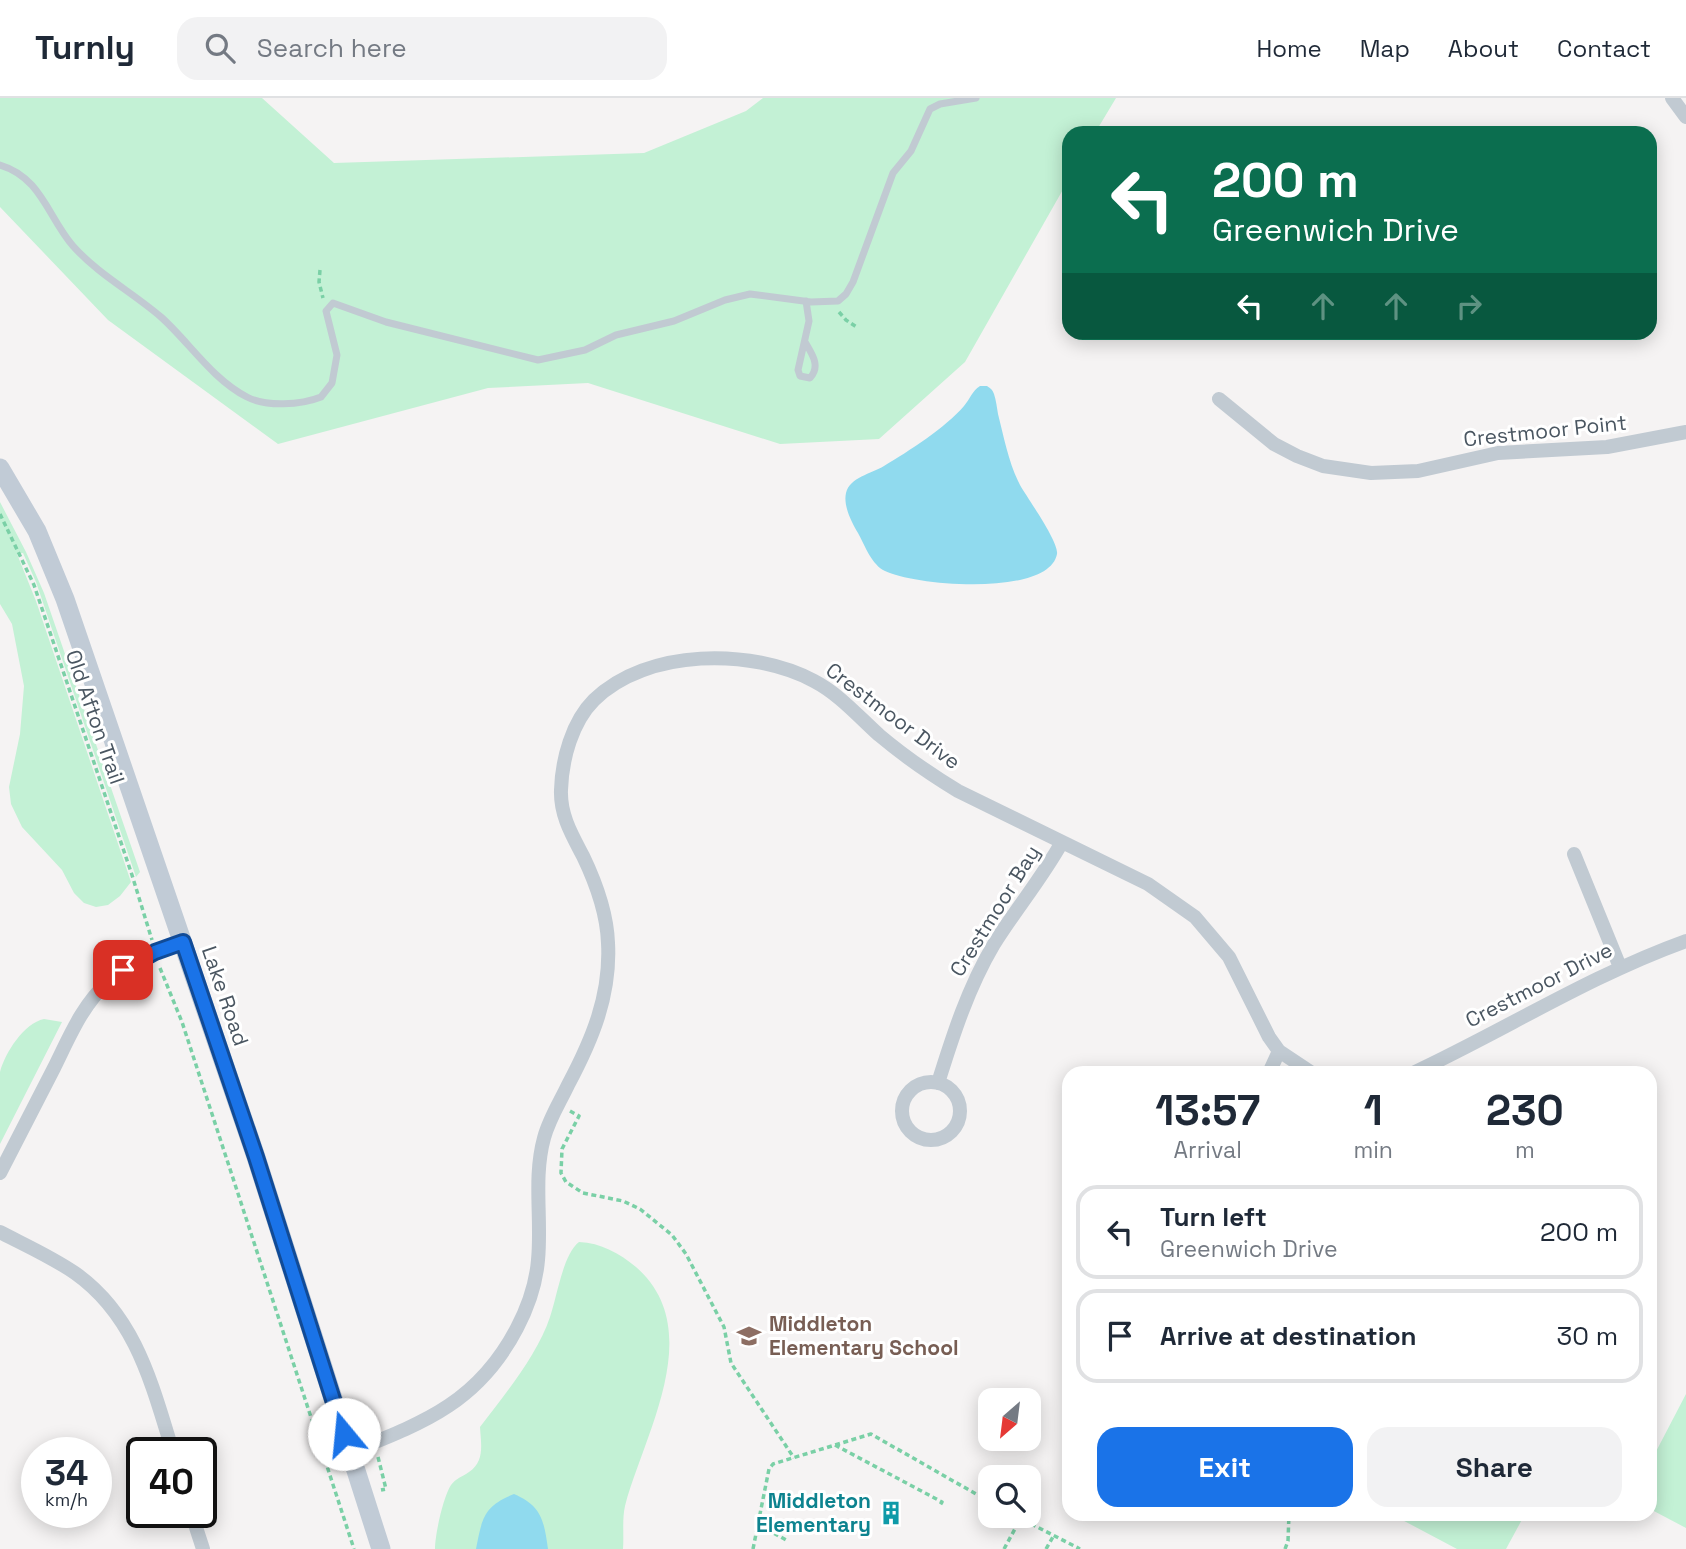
<!DOCTYPE html>
<html lang="en">
<head>
<meta charset="utf-8">
<style>
  :root { --surface:#fff; --page:#f2f2f3; --text:#1f2937; --muted:#747a83; --line:#e0e1e3; --accent:#1a73e8 }
  body { margin:0; font-family:"Space Grotesk",sans-serif; background:var(--page); color:var(--text); height:100vh; display:flex; flex-direction:column; font-size:26px; white-space:nowrap }
  * { box-sizing:border-box; margin:0 }
  p { font-size:23px; color:var(--muted) }
  .icon { flex:none; width:38px; height:38px; fill:none; stroke:currentColor; stroke-width:2; stroke-linecap:round; stroke-linejoin:round }
  .map { position:relative; flex:1; overflow:hidden }
  .panel { position:absolute; left:1062px; top:968px; width:595px; height:455px; display:flex; flex-direction:column; background:var(--surface); border-radius:21px; box-shadow:0 4px 18px #0003 }
  .panel>* { flex:none }
  .banner { position:absolute; left:1062px; top:28px; width:595px; height:214px; border-radius:21px; box-shadow:0 4px 18px #0003; background:#0b6e4f; color:#fff; overflow:hidden }
  .needle { width:46px; rotate:208deg }
  .buttons { position:absolute; left:978px; top:1290px; display:grid; gap:14px }
  .buttons a { display:grid; place-items:center; width:63px; height:63px; border-radius:14px; background:var(--surface); box-shadow:0 4px 18px #0003; font-size:35px }
  .speed { position:absolute; left:21px; top:1339px; display:flex; gap:14px; font-size:35px; font-weight:700; text-align:center }
  .speed>* { display:grid; place-content:center; width:91px; height:91px; border-radius:50%; background:var(--surface); box-shadow:0 4px 18px #0003; line-height:1 }
  .speed small { font-size:18px; font-weight:400 }
  .speed .limit { border:4px solid #111; border-radius:10px; background:#fff; color:#111 }
  .pin { position:absolute; display:grid; place-items:center; width:60px; height:60px; color:#fff; margin:-30px; border-radius:14px; box-shadow:0 4px 10px #0006 }
  .me { position:absolute; width:77px; margin:-38px; rotate:343deg; stroke-linejoin:round; filter:drop-shadow(0 0 5px #0008) }
  .turn { display:flex; align-items:center; gap:24px; height:147px; padding:0 35px; font-size:32px }
  .turn .icon { width:91px; height:91px; stroke-width:2.5 }
  .turn b { display:block; font-size:49px; line-height:60px }
  .lanes { display:flex; align-items:center; height:66px; padding:0 35px; background:#0003; justify-content:center; gap:35px; direction:ltr }
  .lanes .off { opacity:.35 }
  .eta { display:flex; justify-content:space-evenly; align-items:center; height:119px; text-align:center }
  .eta b { font-size:42px; font-weight:600; line-height:49px }
  .cta { display:flex; gap:14px; margin-top:auto; padding:14px 35px }
  .cta a { flex:1; height:80px; border-radius:21px; background:var(--accent); color:#fff; font-size:28px; font-weight:600; line-height:80px; text-align:center }
  .cta a+a { background:var(--page); color:var(--text) }
  ul { padding:0; list-style:none }
  li { display:flex; align-items:center; gap:21px; height:94px; margin:0 14px 10px; padding:0 21px; border:4px solid var(--line); border-radius:21px }
  li div { flex:1 }
  li b { display:block; font-size:26px }
  li em { font-style:normal }
  header { display:flex; align-items:center; gap:42px; box-sizing:border-box; height:98px; padding:0 35px; background:var(--surface); border-bottom:2px solid var(--line) }
  header strong { font-size:33px }
  nav { display:flex; gap:38px; margin-inline-start:auto; font-size:24px }
  .search { width:490px; height:63px; background:var(--page); display:flex; align-items:center; gap:18px; box-sizing:border-box; padding:0 24px; border-radius:21px; color:var(--muted); font-size:26px }
  .map>svg:first-child { display:block }
  .green { fill:#c3f1d5 }
  .water { fill:#90daee }
  .lines { fill:none; stroke-linecap:round; stroke-linejoin:round }
  .path { stroke:#7ad0a6; stroke-width:3.5; stroke-dasharray:5 3.5; stroke-linecap:butt }
  .lane { stroke:#c1cad2; stroke-width:7 }
  .street { stroke:#c1cad2; stroke-width:14 }
  .secondary { stroke:#c1cbd6; stroke-width:19 }
  .route-casing { stroke:#114b97; stroke-width:18 }
  .route { stroke:#1a73e8; stroke-width:12 }
  .labels { text-anchor:middle; stroke-width:6; stroke-linejoin:round; paint-order:stroke }
  .street-label { font-size:21px; fill:#4a5661; stroke:#fff }
  .education-label { font-size:21px; font-weight:bold; fill:#785e54; stroke:#fff; text-anchor:start }
  .culture-label { font-size:21px; font-weight:bold; fill:#0d838f; stroke:#fff; text-anchor:end }
</style>
</head>
<body>
<header>
<strong>Turnly</strong>
<div class="search"><svg class="icon" aria-label="search" viewBox="0 0 24 24"><circle cx="10" cy="10" r="6"/><path d="M15 15l6 6"/></svg>Search here</div>
<nav><a>Home</a><a>Map</a><a>About</a><a>Contact</a></nav>
</header>
<div class="map">
<svg width="1686" height="1451" viewBox="0 0 1686 1451">
  <rect width="100%" height="100%" fill="#f5f3f3"/>
  <path class="green" d="M0,0H262L334,65L644,55L746,13L763,0H1116L1095,35H1069V81L965,264L879,341L780,346L588,285L488,290L278,346L108,222L0,109Z
    M0,404L26,454L44,495L140,774L136,779L36,484L23,455L17,456L36,503L131,784L120,798L108,807L96,809L84,805L74,795L62,772L22,729L11,706L9,689L20,636L24,588L12,526L0,506Z
    M44,921L62,924L0,1046C0,1029 0,989 0,974C5,955 24,925 44,921Z
    M579,1144C601,1145 619,1155 636,1169C708,1232 644,1336 625,1408C622,1421 624,1438 623,1451H435C435,1437 443,1399 451,1387C456,1380 462,1379 469,1374C485,1363 481,1346 480,1329C505,1296 537,1258 550,1219C557,1199 563,1156 579,1144Z
    M1686,1296V1430L1650,1411V1365Z
    M1391,1416H1525L1506,1451H1457Z"/>
  <path class="water" d="M980,288H987C991,291 992,291 994,296C996,302 997,310 998,316C1004,340 1009,366 1020,387C1028,401 1059,444 1057,456C1049,499 915,488 885,473C872,467 865,448 858,435C852,425 843,408 846,395C850,379 871,376 884,368C909,353 945,330 964,308C970,301 972,293 980,288Z
    M514,1396C542,1408 544,1423 548,1451H476C482,1421 483,1408 514,1396Z"/>
  <g class="lines">
    <path class="path" d="M320,172L319,184L323,200
      M839,214L846,222L858,230
      M0,416L34,487L132,777L152,842
      M160,870L182,924L354,1451
      M570,1013L579,1018L562,1051L561,1075L566,1084L583,1095L623,1103L640,1111L672,1137L686,1156L724,1229L731,1265L794,1360
      M835,1347L942,1404L939,1409
      M378,1359L386,1391L381,1392
      M1029,1405L1031,1402
      M1016,1418L1080,1451
      M759,1427L788,1443
      M753,1451L769,1371L773,1366L871,1336L990,1404
      M1004,1451L1022,1418
      M1046,1451L1054,1437
      M1285,1451L1288,1443L1289,1416"/>
    <path class="lane" d="M0,67C41,79 48,119 73,148C99,177 132,194 161,219C189,244 212,281 247,299C266,309 301,307 321,299L332,285L337,257L326,213L333,205L386,224L538,262L585,252L616,237L674,223L725,202L750,196L811,204L838,203L846,196L853,184L893,75L911,53L930,11L940,6L976,0
      M805,244C812,256 821,268 810,280L800,278L798,272L809,223L806,203"/>
    <path class="street" d="M1672,0L1686,19
      M1219,301L1274,346L1297,358L1323,368L1371,375L1418,373L1498,355L1607,349L1686,334
      M1574,756L1620,869
      M1269,975L1279,953
      M1413,975C1505,932 1589,878 1686,843
      M902 1013a29 29 0 1 1 58 0a29 29 0 1 1-58 0Z
      M938,985C953,937 968,890 994,846C1016,811 1042,780 1062,744
      M0,1075C18,1040 36,1005 54,970C69,940 82,907 108,884C130,864 156,854 183,844
      M0,1134C25,1147 52,1159 75,1175C136,1218 152,1287 173,1354
      M350,1354C423,1325 478,1305 517,1230C528,1209 536,1186 538,1162C542,1121 533,1080 544,1040C549,1021 560,1004 568,987C592,942 611,897 608,845C607,815 596,785 583,758C572,737 560,717 561,692C562,661 572,624 594,602C647,550 752,550 814,583C839,596 858,618 879,637C904,658 930,676 958,693L1148,786L1195,819L1229,859L1269,939L1279,953L1312,975
      M191,1414L203,1451"/>
    <path class="secondary" d="M0,370L37,433L65,501L256,1059L381,1451"/>
  </g>
  <g class="lines">
    <g class="route-casing">
      <path id="route" d="M123,872L155,854L183,844L256,1059L344,1336"/>
    </g>
    <use href="#route" class="route"/>
  </g>
  <defs>
    <g id="school-bare" transform="scale(1.89)"><path d="M0-5L7-2L0 1L-7-2ZM-4 1L0 2.5L4 1V4Q0 6-4 4Z" fill="#8d6e63" stroke="#fff" stroke-width="2.5" paint-order="stroke"/></g>
    <g id="building-bare" transform="scale(1.89)"><path d="M-4-6H4V6H1V3H-1V6H-4ZM-2.5-4.3h1.7v1.8h-1.7ZM.8-4.3h1.7v1.8H.8ZM-2.5-1h1.7V.8h-1.7ZM.8-1h1.7V.8H.8Z" fill="#0f9aa8" stroke="#fff" stroke-width="2.5" paint-order="stroke"/></g>
  </defs>
  <g fill-rule="evenodd">
    <use href="#school-bare" x="749" y="1238"/>
    <use href="#building-bare" x="891" y="1415"/>
  </g>
  <g class="labels">
    <g class="street-label">
      <text transform="translate(1545 333) rotate(-6)" y="7">Crestmoor Point</text>
      <text transform="translate(893 618) rotate(37)" y="7">Crestmoor Drive</text>
      <text transform="translate(95 619) rotate(71)" y="7">Old Afton Trail</text>
      <text transform="translate(995 813) rotate(-58)" y="7">Crestmoor Bay</text>
      <text transform="translate(1539 887) rotate(-27)" y="7">Crestmoor Drive</text>
      <text transform="translate(225 898) rotate(71)" y="7">Lake Road</text>
    </g>
    <g class="education-label">
      <text x="769" y="1233">Middleton<tspan x="769" dy="24">Elementary School</tspan></text>
    </g>
    <g class="culture-label">
      <text x="871" y="1410">Middleton<tspan x="871" dy="24">Elementary</tspan></text>
    </g>
  </g>
</svg>
<div class="buttons">
<a><svg class="needle" viewBox="-14 -14 28 28"><path d="M0-13l5 13h-10z" fill="#e53935"/><path d="M0 13l5-13h-10z" fill="#747a83"/></svg></a>
<a><svg class="icon" aria-label="search" viewBox="0 0 24 24"><circle cx="10" cy="10" r="6"/><path d="M15 15l6 6"/></svg></a>
</div>
<div class="speed"><div>34<small>km/h</small></div><div class="limit">40</div></div>
<div class="pin" style="left:123px;top:872px;background:#d93025"><svg class="icon" aria-label="arrive" viewBox="0 0 24 24"><path d="M6 21V4h12l-3 4 3 4H6"/></svg></div>
<svg class="me" style="left:344px;top:1336px" viewBox="-20 -20 40 40"><circle r="19" fill="#fff"/><path d="M0-13L10 11 0 6-10 11z" fill="#1a73e8"/></svg>
<div class="banner">
<div class="turn"><svg class="icon" aria-label="left" viewBox="0 0 24 24"><path d="M17 20v-9H6M10 6l-5 5 5 5"/></svg><div><b>200 m</b>Greenwich Drive</div></div>
<div class="lanes"><svg class="icon" aria-label="left" viewBox="0 0 24 24"><path d="M17 20v-9H6M10 6l-5 5 5 5"/></svg><svg class="icon off" aria-label="ahead" viewBox="0 0 24 24"><path d="M12 20V5M6 11l6-6 6 6"/></svg><svg class="icon off" aria-label="ahead" viewBox="0 0 24 24"><path d="M12 20V5M6 11l6-6 6 6"/></svg><svg class="icon off" aria-label="right" viewBox="0 0 24 24"><path d="M7 20v-9h11M14 6l5 5-5 5"/></svg></div>
</div>
<section class="panel">
<div class="eta">
<div><b>13:57</b><p>Arrival</p></div>
<div><b>1</b><p>min</p></div>
<div><b>230</b><p>m</p></div>
</div>
<ul>
<li><svg class="icon" aria-label="left" viewBox="0 0 24 24"><path d="M17 20v-9H6M10 6l-5 5 5 5"/></svg><div><b>Turn left</b><p>Greenwich Drive</p></div><em>200 m</em></li>
<li><svg class="icon" aria-label="arrive" viewBox="0 0 24 24"><path d="M6 21V4h12l-3 4 3 4H6"/></svg><div><b>Arrive at destination</b></div><em>30 m</em></li>
</ul>
<div class="cta"><a>Exit</a><a>Share</a></div>
</section>
</div>
</body>
</html>
